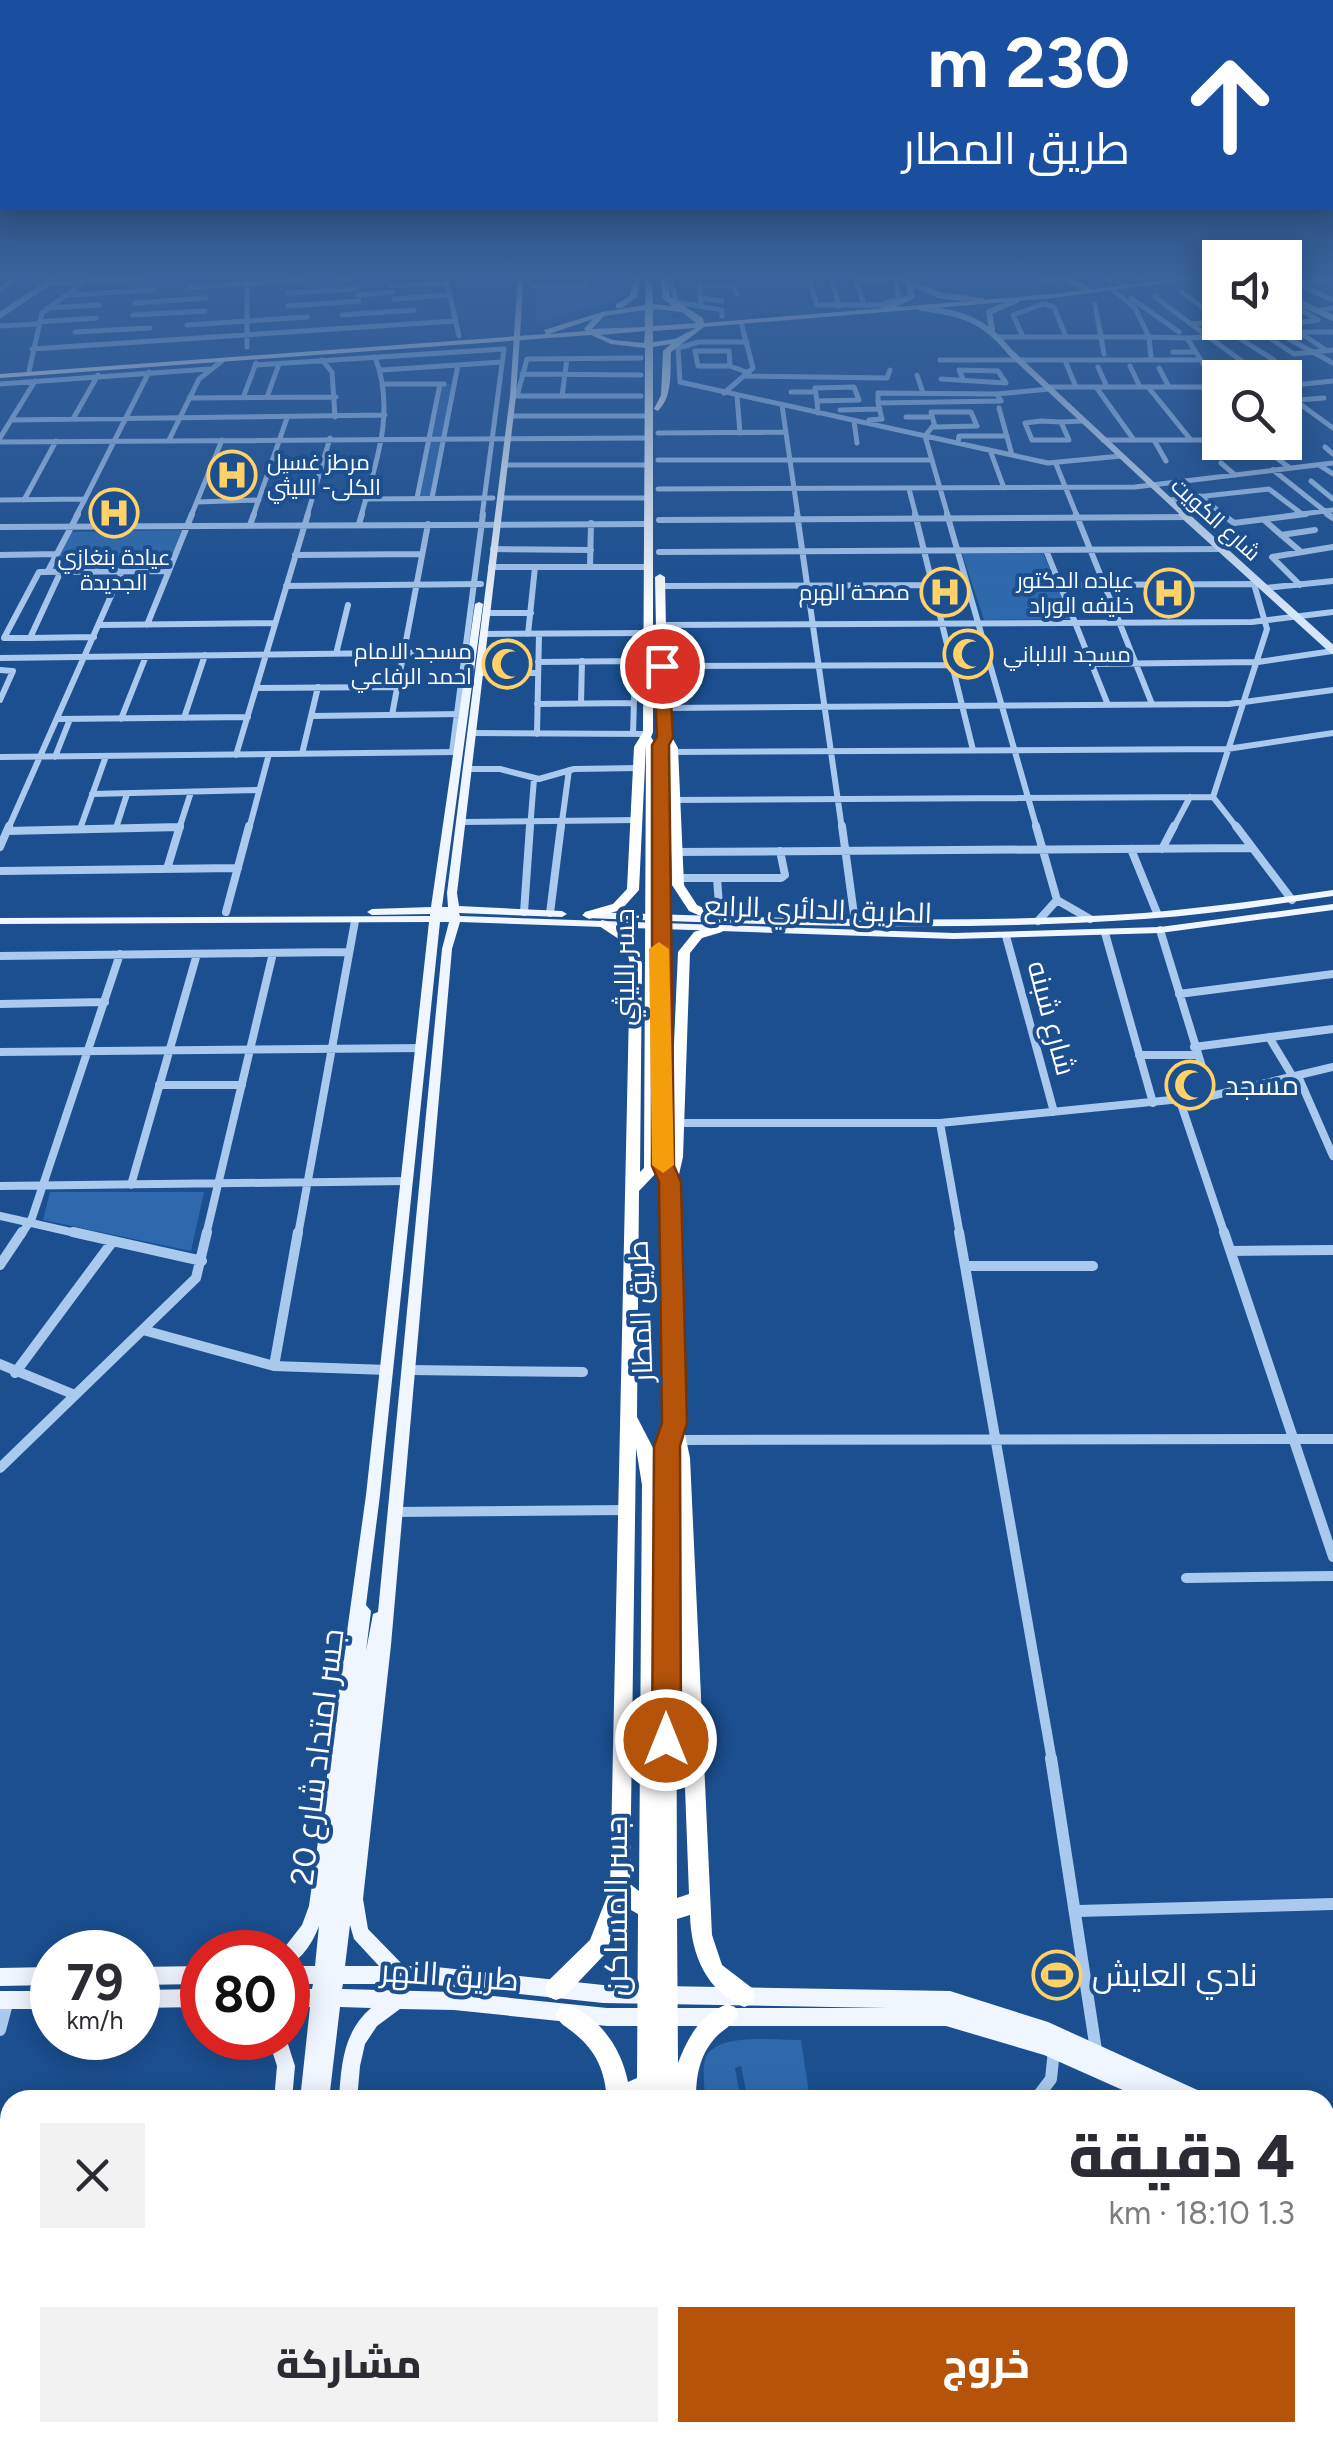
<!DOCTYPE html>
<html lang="ar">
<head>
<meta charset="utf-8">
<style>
  :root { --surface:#fff; --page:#f2f2f3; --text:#2b2b33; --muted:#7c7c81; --accent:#b45309 }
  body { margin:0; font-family:Figtree,Cairo,sans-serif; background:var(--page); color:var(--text); direction:rtl; height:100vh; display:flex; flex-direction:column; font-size:38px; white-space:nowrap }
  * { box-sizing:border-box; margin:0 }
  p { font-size:32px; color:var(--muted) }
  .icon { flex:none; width:55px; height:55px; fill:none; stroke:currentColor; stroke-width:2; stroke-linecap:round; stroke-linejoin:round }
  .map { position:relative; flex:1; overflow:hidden; direction:ltr }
  .side { position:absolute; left:0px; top:2090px; width:1335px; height:352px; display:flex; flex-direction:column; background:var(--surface); border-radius:30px 30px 0 0; box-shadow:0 5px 25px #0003; direction:rtl }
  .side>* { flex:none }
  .banner { position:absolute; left:0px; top:0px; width:1335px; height:210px; box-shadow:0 5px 25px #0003; direction:rtl; background:#1a4fa0; color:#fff; overflow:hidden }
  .fabs { position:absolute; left:1202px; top:240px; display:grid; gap:20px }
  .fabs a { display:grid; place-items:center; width:100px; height:100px; border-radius:0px; background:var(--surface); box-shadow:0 5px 25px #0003; font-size:50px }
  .speed { position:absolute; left:30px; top:1930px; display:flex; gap:20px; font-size:50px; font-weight:700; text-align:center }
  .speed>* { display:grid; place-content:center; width:130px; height:130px; border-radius:50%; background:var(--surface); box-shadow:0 5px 25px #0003; line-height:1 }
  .speed small { font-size:25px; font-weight:400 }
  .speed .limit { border:15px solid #d22; background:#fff; color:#111 }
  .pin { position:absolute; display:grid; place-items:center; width:85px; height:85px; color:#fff; margin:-42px; border:5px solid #fff; border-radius:50%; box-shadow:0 2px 10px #0007 }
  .me { position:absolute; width:110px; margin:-55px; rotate:0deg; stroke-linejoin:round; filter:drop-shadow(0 0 8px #0008) }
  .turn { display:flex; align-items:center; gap:35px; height:210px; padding:0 40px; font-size:45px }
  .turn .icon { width:130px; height:130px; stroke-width:2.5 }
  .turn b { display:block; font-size:70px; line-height:85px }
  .round { display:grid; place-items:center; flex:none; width:105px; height:105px; border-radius:0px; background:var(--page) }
  .headline { display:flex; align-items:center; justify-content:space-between; height:170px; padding:0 40px }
  h1 { font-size:60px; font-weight:800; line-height:75px }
  .action { display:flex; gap:20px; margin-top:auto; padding:20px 40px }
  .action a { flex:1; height:115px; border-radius:0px; background:var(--accent); color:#fff; font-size:40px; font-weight:800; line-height:115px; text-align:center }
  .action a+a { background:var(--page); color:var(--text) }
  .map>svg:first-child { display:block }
  .green { fill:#2e69ad }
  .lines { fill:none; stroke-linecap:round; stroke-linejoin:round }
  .street-far4 { stroke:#a9c9ee; stroke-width:5 }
  .street-far3 { stroke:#a9c9ee; stroke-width:6 }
  .street-far2 { stroke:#a9c9ee; stroke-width:8 }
  .street-far1 { stroke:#a9c9ee; stroke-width:10 }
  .street { stroke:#a9c9ee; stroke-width:12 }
  .secondary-far1 { stroke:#d6e6fa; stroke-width:6 }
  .secondary { stroke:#d6e6fa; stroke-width:8 }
  .primary { fill:#f0f6ff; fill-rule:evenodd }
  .highway { fill:#fff; fill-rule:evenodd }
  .route { fill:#b45309; stroke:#753606; stroke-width:2.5 }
  .slow { fill:#f59e0b }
  .labels { text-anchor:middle; stroke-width:8; stroke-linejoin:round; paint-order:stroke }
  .far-poi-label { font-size:22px; fill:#fff; stroke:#1b4f8f; text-anchor:end }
  .far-street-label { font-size:22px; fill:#fff; stroke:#1b4f8f }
  .street-label { font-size:28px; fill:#fff; stroke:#1b4f8f }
  .poi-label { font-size:28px; fill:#fff; stroke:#1b4f8f; text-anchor:start }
  .near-street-label { font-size:32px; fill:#fff; stroke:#1b4f8f }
  .near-poi-label { font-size:32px; fill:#fff; stroke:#1b4f8f; text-anchor:start }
</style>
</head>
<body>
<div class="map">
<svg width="1333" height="2442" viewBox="0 0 1333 2442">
  <rect width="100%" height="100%" fill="#1b4f8f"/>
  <path class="green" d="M622,287L623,298L536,323L537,288Z
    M645,309L681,312L664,320L687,314L696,322L597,330L595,326L604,316L617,319L608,314Z
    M440,384H454L432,499H417Z
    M186,530L171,569L49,571L70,532Z
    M962,553H1043L1071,619L984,620Z
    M50,1192H204L191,1251L43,1220Z
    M801,2040L810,2100H748L741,2066L735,2068L741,2100H705C705,2088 702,2071 705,2060C713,2031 778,2041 801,2040Z"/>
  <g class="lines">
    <path class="street-far4" d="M247,274V347
      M445,274L459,336
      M529,274L531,286L585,285L587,274
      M543,274H628
      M670,274L676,302L722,310V316
      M699,274L701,305
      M830,274L839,306
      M854,274L864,305
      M1031,274L1048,281L1077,274
      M1096,274L1126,286
      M830,275L808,276L817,305H881L899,298L895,280
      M339,278L408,274
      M900,278L919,274
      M856,281L899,279
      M1142,283L1135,279L1154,274
      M46,284L200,274
      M700,285L733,286L737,294
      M1300,285L1333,300
      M391,286L447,283
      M1285,286L1333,278
      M189,287L304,280
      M1112,289L1135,308L1149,337L1187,338
      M0,291L16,274
      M1182,292L1220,320
      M1214,292L1220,296
      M288,293L357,289
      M67,295L154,290
      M358,295L393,292
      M1155,297L1191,324
      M700,298L722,301
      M1131,298L1179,332
      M394,299L450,295
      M1285,300L1318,320L1289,324
      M135,303L206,298
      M1095,304L1104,354
      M288,306L359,301
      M47,308L99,305
      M1322,310L1333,308
      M133,315L205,311
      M342,315L414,310
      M1220,321L1191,324L1265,378
      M39,322L96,318
      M1258,322L1333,363
      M187,325L307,317
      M0,326L38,324
      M1226,330L1274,360
      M1201,331L1250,326L1261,331
      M75,332L150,328
      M997,337H1149L1151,357
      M1023,337L1013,315L1043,304L1054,307L1066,337
      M1210,337L1187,338L1218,387
      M1275,337L1271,339L1294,354L1333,350
      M747,342H699L678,348L680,382L1048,463L1121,456
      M32,349L455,321
      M1326,350L1299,332H1333
      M695,351H729L730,366H698Z
      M1173,352H1196
      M322,360L332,372L335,417
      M940,360H1201
      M1066,363L1076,387
      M256,365L504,349L482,516
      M730,366L749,373
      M1130,366L1140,387
      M1098,367L1107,387
      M1159,368L1169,387
      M382,370L502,362
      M29,371L42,313L84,282
      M522,374L641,375
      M917,375L923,393
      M746,376L887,378L890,370
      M941,379L1006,383L998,371L959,370L963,379
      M0,384L209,369
      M386,384H444
      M1285,386L1333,381
      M854,387L859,400L817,401L815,388Z
      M1047,387H1220
      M1096,387L1134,440
      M1148,387L1191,440
      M1202,387L1220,412
      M791,392H814
      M724,393L753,368L742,326
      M878,393L997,394L1001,401L878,403Z
      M1285,393L1333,428
      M997,394L1049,389
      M515,396H641
      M517,396L527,359L641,358
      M562,396L567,359
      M737,396L740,433
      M267,397L279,364
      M189,398L336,397
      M243,398L256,363
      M817,401L818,413
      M1285,401L1324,398
      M782,405L798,516
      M999,408L1012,455
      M840,410L880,409
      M931,412H971L977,426L935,427Z
      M510,416H648
      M906,417H930
      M73,419L98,375
      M12,420L385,415
      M869,420L882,419L878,403
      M854,421L857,443
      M1041,421L1061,422L1069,440H1032L1025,423Z
      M1061,422L1083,421
      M1210,425L1220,440
      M933,426L925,436L948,516
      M658,433L786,432
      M0,438L35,381
      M169,440L199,379L222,361
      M1103,440H1220
      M1154,440L1166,461
      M0,442L649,438
      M958,443L959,436H1007
      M1325,447L1333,454
      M990,450L1004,488
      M1274,456L1290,468
      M658,460H931
      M1221,463L1235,475
      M1056,464L1077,516
      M504,465H649
      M1319,465L1333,474
      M1273,470L1331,516
      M1311,481L1333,499
      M658,489L1135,487L1333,463
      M909,489L916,516
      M1200,496L1225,516
      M417,498L440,384
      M432,498L458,365
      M500,498H649
      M365,499L493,498
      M0,500L85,499L149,372
      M24,500L56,441
      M1169,500L1269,489L1302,514
      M197,502L259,500
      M76,516L85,499
      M191,516L222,440
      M253,516L287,418
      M307,516L330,438
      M361,516C376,463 396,411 375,357
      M1287,516L1333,510"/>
    <path class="street-far3" d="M797,514L842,829
      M915,514L973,750
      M947,514L1037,829
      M1076,514L1152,704
      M1222,514L1234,523L1306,514
      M1327,514L1333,518
      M659,520L1188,517
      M1264,520L1300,551
      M359,524L362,514
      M250,525L254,514
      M0,527L649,524
      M1281,535L1315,530
      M493,549L591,550
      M1046,550L1108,705
      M659,552L1223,549
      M0,555L57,554
      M295,555L422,554
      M491,567H650
      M590,567L591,523
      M48,571L78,514
      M61,571L30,638L94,637
      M1060,585L1257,584
      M1300,585L1272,557L1333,547
      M286,586L481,584
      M660,586L967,585
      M1265,588L1333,581
      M486,613H531
      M99,625L275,623
      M147,625L192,514
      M661,625L1252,622L1333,612
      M483,634L650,633
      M528,634L535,567
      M30,638H4L39,572L169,571
      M336,654L348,605
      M0,658L467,652
      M538,662L636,661
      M1091,664L1258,662L1333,651
      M662,666L989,665
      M0,670L13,671L0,700
      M479,673H538
      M256,688L397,687
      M581,703L582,661
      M537,704L634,703
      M662,708L1229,704L1333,690
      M392,715L428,524
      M311,716L462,714
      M184,718L205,655
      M59,719L248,717
      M121,719L146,656
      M472,733L647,734
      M537,734L539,634
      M633,734L636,633
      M452,752L483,514
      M673,752L1227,749L1333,733
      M302,754L318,687
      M236,755L308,514
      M0,757L457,752
      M55,757L70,719
      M469,769H500L539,779L574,769L639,768
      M92,794L259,790
      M674,800L1213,797
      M462,822L637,820
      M116,828L127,794
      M8,829L122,571
      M80,829L106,756
      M94,829L180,827
      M179,829L191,792
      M249,829L269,754
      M530,829L534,779
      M561,829L569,770
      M1173,829L1190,797
      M1238,829L1213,797L1267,629L1254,584"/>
    <path class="street-far2" d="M842,826L855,922
      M1036,826L1057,900L1090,919
      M1236,826L1292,900
      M7,831L180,827
      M0,847L9,826
      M1131,849L1157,913
      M1162,849L1174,826
      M676,852L1251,848
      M167,869L180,826
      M0,871L238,868
      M676,878H781L785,875L780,851
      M717,878L719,905
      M226,912L249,826
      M524,912L530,826
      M550,913L561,826
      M1038,921L1057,900
      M1160,930L1211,1096
      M1105,933L1153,1103
      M1006,936L1054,1112
      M0,956L348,952
      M1179,994L1333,974
      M0,1004L105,1002
      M1269,1037L1293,1077
      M1194,1047L1333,1029
      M0,1052L422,1048
      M1139,1055H1197
      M1298,1076L1333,1156
      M159,1085H242
      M1180,1101L1225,1235
      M677,1123H940L1211,1096L1333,1067
      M940,1123L960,1235
      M131,1185L197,954
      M0,1186L408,1181
      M0,1216L84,1235
      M21,1235L32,1218L120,954
      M206,1235L273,953
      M298,1235L355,921"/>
    <path class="street-far1" d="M73,1232L202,1261
      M959,1232L1052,1761
      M1224,1232L1333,1557
      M1231,1251L1333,1250
      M0,1265L22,1232
      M965,1266H1093
      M143,1330L274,1366L387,1370
      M0,1364L75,1395
      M274,1366L298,1232
      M408,1370L583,1372
      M15,1373L113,1241
      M679,1440L1333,1439
      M0,1468L196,1278L207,1232
      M393,1512L626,1510
      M1186,1578L1333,1576"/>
    <path class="street" d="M1051,1758L1096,2050
      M1078,1911L1333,1904
      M0,2030L8,2000
      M1035,2100L1051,2079L1054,2050
      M1325,2405L1333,2427
      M896,2432L897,2442
      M1200,2432L1202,2442
      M931,2442L975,2432"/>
    <path class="secondary-far1" d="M890,274L939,295L982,301
      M1057,274L1088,290
      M1285,296L1333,318
      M921,308C961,313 984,319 1010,352L1186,516
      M885,309L912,296L908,283
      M0,315L62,274
      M992,329L989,312L1017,300"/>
    <path class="secondary" d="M1183,514L1333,650"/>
    <path class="primary" d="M518,274H524L516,396L457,893L459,906L562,911L567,914L562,917L459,913L460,916L954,933L1160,927L1333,904V910L1160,933L954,939L460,922L452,949L391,1645L363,1899L368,1929L404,1966H427L603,1985L950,1991L1048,2022L1204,2093L1206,2100H1145L1044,2055L946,2026H607L454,2010L400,2009L377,2026L365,2044L360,2066L357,2100H339C341,2066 343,2032 371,2008L340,2007L329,2100H300L310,2007L288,2006V1988L312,1989L313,1984H288V1966H315L319,1926C314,1940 302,1960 288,1965V1952H281L302,1925L309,1906L366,1495L429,922L0,924V918L430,916V914L372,915L367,912L372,909L431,907L475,604L479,602L483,604L442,907H448L447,893L510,396ZM440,922H449L442,949L378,1612L373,1614L366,1651L371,1611L366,1605L380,1495ZM350,1925L354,1939L379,1966H345ZM343,1984H427L603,2003L887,2008H607L454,1992L342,1989Z
      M1333,890V896C1270,905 1207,915 1144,919C958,932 773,925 587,918L582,915L587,912C773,918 958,925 1144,913C1207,908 1270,899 1333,890Z
      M202,1966V1984L138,1985V1967Z
      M52,1967V1985L0,1986V1968Z
      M202,1989V2007L138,2008V1990Z
      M0,1991H52V2009H0Z
      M268,2038H286L295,2066L292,2100H274L277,2066Z
      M1325,2142L1333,2145V2181L1325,2177Z
      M256,2432H278L279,2442H257Z
      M285,2432H306L304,2442H282Z"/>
    <path class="highway" d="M635,274H641L637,297L622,308H616V304L630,296Z
      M646,274H652L653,304L672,306L662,298L661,274H667L670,297L703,318L704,323L1053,294L1220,274L1217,276L1053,298L704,327L671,352C670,373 673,396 658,411L654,409L661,395L663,351L671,344L653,347V732L651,737L656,745L657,856L665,859L670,1135L678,952L694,932L718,925L724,929L722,932L702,938L690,953L683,1157L674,1196L681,1415L690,1458L712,1935L722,1965L752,1988L755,1996L752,2004L744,2007C706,1991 691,1954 690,1915L677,1919L678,2063C688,2037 700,2015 727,2004L735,2007L738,2015C733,2026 723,2029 715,2038C699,2056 696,2077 696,2100H607C605,2072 597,2051 574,2033C566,2026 560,2025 556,2015L559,2007L567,2004C600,2018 621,2047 628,2082L637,2078L638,1914L624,1906L605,1954L564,1997L556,2000L548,1997L545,1989L548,1981L590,1940L610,1889L630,964L625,943L596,924L602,920L606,921L635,938L642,964L640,1172L644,1168L646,745L639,890L621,910L589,919L583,915L585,912L613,904L627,889L634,747L643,732L645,348L611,344L591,335L0,378V374L546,334L544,330L602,312L645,305ZM653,309L682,312L696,323L653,326ZM645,310V327L592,329L604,316ZM593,319L584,329L586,331L549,334ZM696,328L675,339L653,342V331ZM645,331L644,343L613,340L600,335ZM658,1171L663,1182L660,1196L666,1424L659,1446L658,1478L653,1448L637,1417L639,1191ZM636,1448L642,1485L639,1891L630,1884ZM676,1548L689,1894L677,1898Z
      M660,574L665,577L668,730L678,748L684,885L697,905L721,916L723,919L717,923L689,911L672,885L668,748L658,730L655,577Z
      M607,2432H633V2442H607Z
      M641,2432H713V2442H641Z"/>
  </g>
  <linearGradient id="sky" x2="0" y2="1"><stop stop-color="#0f2b4f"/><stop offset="0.45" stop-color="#39639b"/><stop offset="1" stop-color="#39639b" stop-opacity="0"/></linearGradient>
  <rect width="1333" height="615" fill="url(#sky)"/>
  <path class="route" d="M662,662L669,666L673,737L669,745L674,1166L681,1182L687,1423L680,1446L681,1740L677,1750L666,1755L656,1750L652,1740L654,1446L662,1423L659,1182L652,1166V745L657,737L654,666Z"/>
  <path class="slow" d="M659,942L669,949L674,1165L663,1173L652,1165L649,949Z"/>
  <defs>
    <g id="hospital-ring" transform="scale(2.5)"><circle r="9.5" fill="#1b4f8f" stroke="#ffd166" stroke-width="1.5"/><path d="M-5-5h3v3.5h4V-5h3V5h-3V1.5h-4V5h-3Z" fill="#ffd166"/></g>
    <g id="mosque-ring" transform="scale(2.5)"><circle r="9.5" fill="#1b4f8f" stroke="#ffd166" stroke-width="1.5"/><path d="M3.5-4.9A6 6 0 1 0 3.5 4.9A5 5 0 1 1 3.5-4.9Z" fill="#ffd166"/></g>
    <g id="stadium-ring" transform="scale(2.5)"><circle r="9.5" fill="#1b4f8f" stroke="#ffd166" stroke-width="1.5"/><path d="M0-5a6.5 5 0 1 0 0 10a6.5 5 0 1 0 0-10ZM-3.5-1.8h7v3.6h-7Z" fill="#ffd166"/></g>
  </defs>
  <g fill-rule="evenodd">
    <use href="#hospital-ring" x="232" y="475"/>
    <use href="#hospital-ring" x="114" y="513"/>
    <use href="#hospital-ring" x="945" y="592"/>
    <use href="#hospital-ring" x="1169" y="593"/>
    <use href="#mosque-ring" x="968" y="654"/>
    <use href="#mosque-ring" x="507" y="664"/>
    <use href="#mosque-ring" x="1190" y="1085"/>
    <use href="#stadium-ring" x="1057" y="1975"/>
  </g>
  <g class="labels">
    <g class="far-poi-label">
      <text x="267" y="470" text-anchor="start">مرطز غسيل<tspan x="267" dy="25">الكلى- الليثي</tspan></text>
      <text x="114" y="565" text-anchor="middle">عيادة بنغازي<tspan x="114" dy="25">الجديدة</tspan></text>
      <text x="1134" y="588">عياده الدكتور<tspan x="1134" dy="25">خليفه الوراد</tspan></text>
      <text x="910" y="600">مصحة الهرم</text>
      <text x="472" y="659">مسجد الامام<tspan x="472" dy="25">احمد الرفاعي</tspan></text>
      <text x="1003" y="662" text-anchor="start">مسجد الالباني</text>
    </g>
    <g class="far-street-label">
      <text transform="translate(1216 519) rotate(42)" y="8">شارع الكويت</text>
    </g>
    <g class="street-label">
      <text transform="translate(818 909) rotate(2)" y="10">الطريق الدائري الرابع</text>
      <text transform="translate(624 967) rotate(-90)" y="10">جسر الليثي</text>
      <text transform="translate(1052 1018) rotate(75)" y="10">شارع شبنه</text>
      <text transform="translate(640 1311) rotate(-92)" y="10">طريق المطار</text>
    </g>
    <g class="poi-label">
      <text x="1225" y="1095">مسجد</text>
    </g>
    <g class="near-street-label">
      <text transform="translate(317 1757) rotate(-83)" y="11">جسر امتداد شارع 20</text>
      <text transform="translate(616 1906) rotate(-90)" y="11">جسر المساكن</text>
      <text transform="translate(450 1975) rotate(4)" y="11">طريق النهر</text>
    </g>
    <g class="near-poi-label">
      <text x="1092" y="1986">نادي العايش</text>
    </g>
  </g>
</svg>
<div class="fabs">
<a><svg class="icon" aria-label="sound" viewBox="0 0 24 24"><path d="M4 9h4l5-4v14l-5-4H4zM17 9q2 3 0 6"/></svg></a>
<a><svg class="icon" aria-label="search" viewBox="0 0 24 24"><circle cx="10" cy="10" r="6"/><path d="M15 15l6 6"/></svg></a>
</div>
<div class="speed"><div>79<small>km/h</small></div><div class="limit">80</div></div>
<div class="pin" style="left:662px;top:666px;background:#d93025"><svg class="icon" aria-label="arrive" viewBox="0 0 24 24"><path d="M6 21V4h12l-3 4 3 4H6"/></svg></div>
<svg class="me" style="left:666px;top:1740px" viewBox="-20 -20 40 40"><circle r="17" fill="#b45309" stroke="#fff" stroke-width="3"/><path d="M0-11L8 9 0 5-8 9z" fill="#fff"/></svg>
<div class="banner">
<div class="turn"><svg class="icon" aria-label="ahead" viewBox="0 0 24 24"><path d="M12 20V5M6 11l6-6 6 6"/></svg><div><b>230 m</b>طريق المطار</div></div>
</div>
<section class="side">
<div class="headline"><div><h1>4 دقيقة</h1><p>1.3 km · 18:10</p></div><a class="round"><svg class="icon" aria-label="close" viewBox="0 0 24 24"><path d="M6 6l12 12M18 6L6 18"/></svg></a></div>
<div class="action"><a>خروج</a><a>مشاركة</a></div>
</section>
</div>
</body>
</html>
